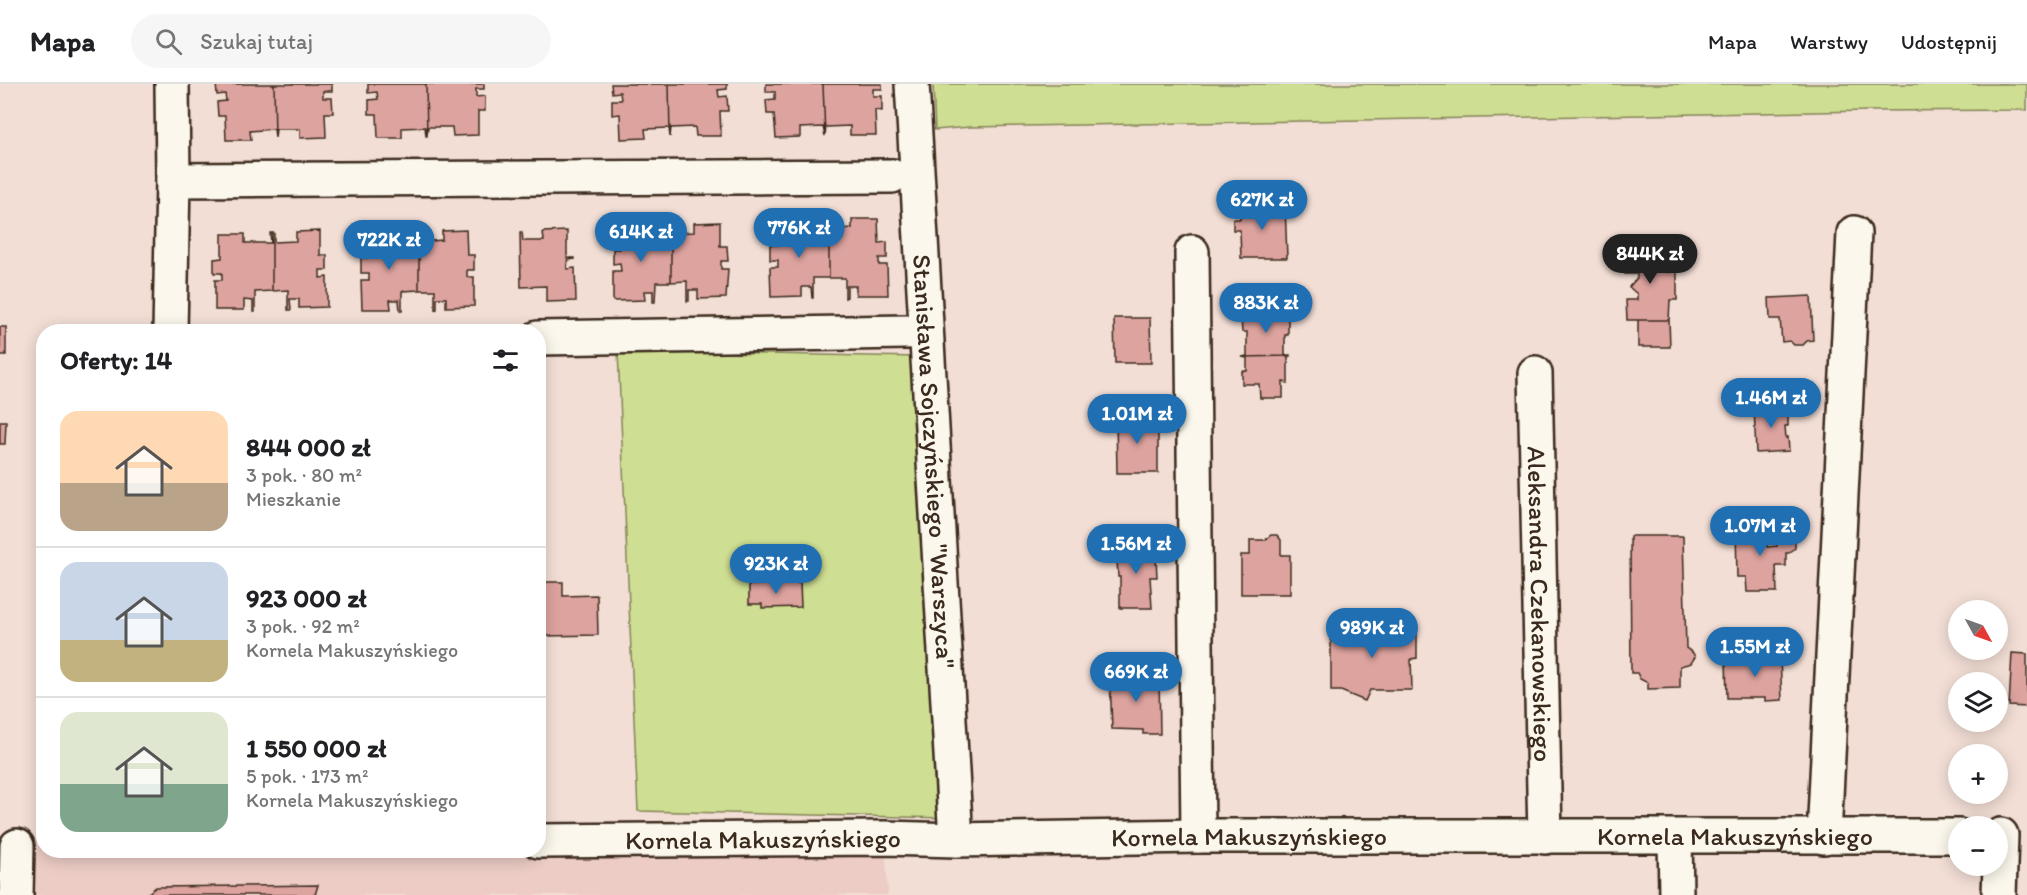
<!DOCTYPE html>
<html lang="pl">
<head>
<meta charset="utf-8">
<style>
  :root { --surface:#fff; --page:#f6f6f6; --text:#202124; --muted:#757577; --line:#e0e0e0; --accent:#1f6fb2 }
  body { margin:0; font-family:Itim,sans-serif; background:var(--page); color:var(--text); height:100vh; display:flex; flex-direction:column; font-size:22px; white-space:nowrap }
  * { box-sizing:border-box; margin:0 }
  p { font-size:20px; color:var(--muted) }
  .icon { flex:none; width:33px; height:33px; fill:none; stroke:currentColor; stroke-width:2; stroke-linecap:round; stroke-linejoin:round }
  .map { position:relative; flex:1; overflow:hidden }
  .side { position:absolute; left:36px; top:240px; width:510px; height:534px; display:flex; flex-direction:column; background:var(--surface); border-radius:24px; box-shadow:0 3px 15px #0003 }
  .side>* { flex:none }
  .needle { width:39px; rotate:130deg }
  .fabs { position:absolute; left:1948px; top:516px; display:grid; gap:12px }
  .fabs a { display:grid; place-items:center; width:60px; height:60px; border-radius:50%; background:var(--surface); box-shadow:0 3px 15px #0003; font-size:30px }
  .price { position:absolute; translate:-50% -51px; padding:0 14px; border-radius:21px; background:var(--accent); color:#fff; font-size:20px; line-height:39px; filter:drop-shadow(0 2px 3px #0008) }
  .price::after { content:''; position:absolute; left:50%; top:36px; width:18px; height:14px; margin-left:-9px; background:inherit; clip-path:polygon(0 0,100% 0,50% 100%) }
  .price.on { background:#222; color:#fff }
  ul { padding:0; list-style:none }
  li { display:flex; align-items:center; gap:18px; height:150px; padding:0 24px }
  li+li { border-top:2px solid var(--line) }
  li span { display:grid; place-items:center; flex:none; width:168px; height:120px; border-radius:18px; color:#555 }
  li>.icon { margin-inline-start:auto }
  span .icon { width:72px; height:72px; fill:#fffc; stroke-width:1 }
  li b { font-size:26px }
  h2 { display:flex; justify-content:space-between; align-items:center; height:72px; padding:0 24px; font-size:26px }
  header { display:flex; align-items:center; gap:36px; box-sizing:border-box; height:84px; padding:0 30px; background:var(--surface); border-bottom:2px solid var(--line) }
  header strong { font-size:28px }
  nav { display:flex; gap:33px; margin-inline-start:auto; font-size:21px }
  .search { width:420px; height:54px; background:var(--page); display:flex; align-items:center; gap:15px; box-sizing:border-box; padding:0 21px; border-radius:33px; color:var(--muted); font-size:22px }
  .map>svg:first-child { display:block }
  .built { fill:#ecccc5 }
  .green { fill:#cede92; stroke:#848458; stroke-width:1.5 }
  .building { fill:#dda39f; stroke:#3b2a1e; stroke-width:1.5 }
  .lines { fill:none; stroke-linecap:round; stroke-linejoin:round }
  .minor-casing { stroke:#3b2a1e; stroke-width:38 }
  .minor { stroke:#fbf7ec; stroke-width:33 }
  .labels { text-anchor:middle; dominant-baseline:central; stroke-width:4.5; stroke-linejoin:round; paint-order:stroke }
  .street-label { font-size:26px; fill:#3b2a1e; stroke:#fbf7ec }
</style>
</head>
<body>
<header>
<strong>Mapa</strong>
<div class="search"><svg class="icon" aria-label="search" viewBox="0 0 24 24"><circle cx="10" cy="10" r="6"/><path d="M15 15l6 6"/></svg>Szukaj tutaj</div>
<nav><a>Mapa</a><a>Warstwy</a><a>Udostępnij</a></nav>
</header>
<div class="map">
<svg width="2027" height="811" viewBox="0 0 2027 811">
  <rect width="100%" height="100%" fill="#f2ded5"/>
  <filter id="ink" filterUnits="userSpaceOnUse"><feTurbulence type="fractalNoise" baseFrequency=".0167" numOctaves="2"/><feDisplacementMap in="SourceGraphic" scale="12" xChannelSelector="R" yChannelSelector="G"/><feConvolveMatrix kernelMatrix="1 2 1 2 8 2 1 2 1" color-interpolation-filters="sRGB"/></filter>
  <g filter="url(#ink)">
    <path class="built" d="M885,754l3,57h-888v-49h43l1,4h494z"/>
    <path class="green" d="M933,0h1094v26l-158,1 -899,16 -35,3z
      M618,267l300,6 30,461 -310,-7z"/>
    <path class="building" d="M216,0h58l1,54 -1,-9 -24,2 1,9h-25l-1,-24h-7l-1,-14 9,-1 -1,-7 -8,1z
      M274,0h58v7h-9v7h9l1,15h-8l1,24 -26,1v-9h-24l-1,9z
      M368,0h58l1,52h-1l-1,-9 -23,1v10h-24l-1,-24h-8v-14l9,-1 -1,-7 -9,1z
      M426,0h58v5h-8v8l9,-1v15h-7v24l-25,1 -1,-9h-24l-1,9z
      M611,0h58l1,53 -1,-9 -24,1 1,9 -25,1 -1,-25 -8,1v-15h9l-1,-8 -8,1z
      M669,0h58v5l-9,1 1,7 8,-1 1,15h-8l1,25h-25l-1,-9 -24,1 -1,9z
      M766,0h57l2,52 -2,-9 -23,1v9l-24,1 -2,-24h-7l-1,-14 9,-1v-7h-9z
      M823,0h59v5h-9v7h9v15l-7,-1 1,25h-26v-9l-24,1 -1,9z
      M1285,120l2,54h-46l-1,-28h-7v-11h7v-14z
      M852,135h26l1,24 8,-1v16h-8v7h8l1,30h-32v-9h-9v11l-2,1v-20h-16v-58h2v10l21,-2z
      M827,136h2v58h-16v20h-1l-1,-11h-9v9l-31,1 -1,-30h8v-7h-8v-15h8v-24h26l-1,9 24,-1z
      M720,138v24h7l1,15h-7v8h7l-2,29 -28,1v-9h-9v11h-2v-20l-16,1v-58l1,9 22,-1v-9z
      M646,140v9h24l1,-9v58h-15l-1,20h-2v-11h-9l1,9 -32,1v-30h8l-1,-8 -7,1v-15h7v-24z
      M466,146l1,25h7v15h-7v7h7v29l-28,1v-9h-9v11l-2,1v-20h-16v-58l2,10 21,-2v-9z
      M320,147v24h7v15h-7v8l7,-1v30l-28,1v-9h-9l1,11h-3v-20l-16,1v-58h2v9l22,-1v-9z
      M567,147v27h8v1l-7,1 -1,9 8,-1 1,33 -30,1v-16l-25,1 -1,-55h2l1,9h21l-1,-9z
      M417,148h2v58l-17,1v20h-2l-1,-11h-9l1,9h-29l-1,-29h8v-7h-8v-15h8l-1,-25h24v10l25,-1z
      M270,149h2v58l-17,1v20h-2v-11l-9,-1v10h-29v-30h7v-7h-8v-14l8,-1v-24h23v9h26z
      M1653,162v10h7l7,6v10l10,-1v29h-7l-1,20h-42l-1,-20h11v-6l-8,-7 8,-9v-4h-12v-27z
      M1811,212l2,44 -6,1 -4,4h-9l-4,-4 -8,1 -2,-23h-10l-1,-21z
      M1288,227v24h-3v20h5v1l-48,1 5,-1v-24h-5l-1,-15h15l-1,-5z
      M1114,234h36l1,45h-36z
      M1638,236h31l1,27h-32z
      M0,243h6v28h-6z
      M1242,273l48,-1 -2,1v26l-5,-1v16h-23l-1,-14h-17v-13h5v-13z
      M1788,322v20h-3l1,12 2,-1 1,14 -33,2 -2,-46z
      M1116,334h42v55h-41z
      M0,337h6l-1,23h-5z
      M1756,438l2,3h8l1,22 10,-1v-5l5,-5h7l6,4v8l-6,5h-3v13h-10l1,26h-30l-1,-15h-9l-1,-51z
      M1271,451h6l4,5v15h9v39h-49v-39h9v-15h15z
      M1630,452h53l3,112 7,5 2,4 -4,6 -11,3v22l-32,1v-6l-8,-4 -3,-6h-6z
      M1151,459v16h5l1,18h-7l2,31h-32v-31h-2l-1,-18h3v-15z
      M538,498h25v14l34,-1 1,40 -54,1 -6,-5z
      M800,499l1,24 -39,1v-4h-13v-19z
      M1417,543v31l-6,1 1,31h-42l-5,11 -24,-10h-10v-63z
      M2012,569l15,1v53l-18,-1z
      M1761,570h14l5,4 2,42 -17,1v-3h-38l-1,-39 30,-1z
      M1142,591l17,1 1,58h-17v-4l-31,-1 -2,-52z
      M318,801l-3,10h-169l10,-8z"/>
    <g class="lines">
      <g class="minor-casing">
        <g id="minor">
          <path id="s1" d="M912,0l44,756"/>
          <path d="M173,96l719,-4"/>
          <path d="M1192,168l6,584"/>
          <path d="M170,248l3,-152 -1,-96"/>
          <path d="M538,254l369,-6"/>
          <path id="s2" d="M1535,289l10,464"/>
          <path d="M1675,753l1,58"/>
          <path d="M1824,753l30,-604"/>
          <path id="s3" d="M538,757l347,-3 71,2 242,-4h761"/>
          <path d="M16,811l1,-49"/>
          <path d="M1999,811l2,-60"/>
        </g>
      </g>
      <use href="#minor" class="minor"/>
    </g>
  </g>
  <g class="labels">
    <g class="street-label">
      <text stroke="none"><textPath href="#s1" startOffset="378">Stanisława Sojczyńskiego "Warszyca"</textPath></text>
      <text stroke="none"><textPath href="#s2" startOffset="231">Aleksandra Czekanowskiego</textPath></text>
      <text stroke="none"><textPath href="#s3" startOffset="1197">Kornela Makuszyńskiego</textPath></text>
      <text stroke="none"><textPath href="#s3" startOffset="711">Kornela Makuszyńskiego</textPath></text>
      <text stroke="none"><textPath href="#s3" startOffset="225">Kornela Makuszyńskiego</textPath></text>
    </g>
  </g>
</svg>
<div class="fabs">
<a><svg class="needle" viewBox="-14 -14 28 28"><path d="M0-13l5 13h-10z" fill="#e53935"/><path d="M0 13l5-13h-10z" fill="#757577"/></svg></a>
<a><svg class="icon" aria-label="layers" viewBox="0 0 24 24"><path d="M12 4l9 5-9 5-9-5zM3 14l9 5 9-5"/></svg></a>
<a>+</a>
<a>−</a>
</div>
<b class="price" style="left:1262px;top:147px">627K zł</b>
<b class="price" style="left:799px;top:175px">776K zł</b>
<b class="price" style="left:641px;top:179px">614K zł</b>
<b class="price" style="left:389px;top:187px">722K zł</b>
<b class="price on" style="left:1650px;top:201px">844K zł</b>
<b class="price" style="left:1266px;top:250px">883K zł</b>
<b class="price" style="left:1771px;top:345px">1.46M zł</b>
<b class="price" style="left:1137px;top:361px">1.01M zł</b>
<b class="price" style="left:1760px;top:473px">1.07M zł</b>
<b class="price" style="left:1136px;top:491px">1.56M zł</b>
<b class="price" style="left:776px;top:511px">923K zł</b>
<b class="price" style="left:1372px;top:575px">989K zł</b>
<b class="price" style="left:1755px;top:594px">1.55M zł</b>
<b class="price" style="left:1136px;top:619px">669K zł</b>
<section class="side">
<h2>Oferty: 14<svg class="icon" aria-label="filters" viewBox="0 0 24 24"><path d="M4 7h16M4 17h16"/><circle cx="9" cy="7" r="2"/><circle cx="15" cy="17" r="2"/></svg></h2>
<ul>
<li><span style="background:linear-gradient(#ffd9b3 60%,#b9a48a 0)"><svg class="icon" aria-label="home" viewBox="0 0 24 24"><path d="M3 11l9-7 9 7M6 9v11h12V9"/></svg></span><div><b>844 000 zł</b><p>3 pok. · 80 m²</p><p>Mieszkanie</p></div></li>
<li><span style="background:linear-gradient(#c9d6e8 65%,#c2b280 0)"><svg class="icon" aria-label="home" viewBox="0 0 24 24"><path d="M3 11l9-7 9 7M6 9v11h12V9"/></svg></span><div><b>923 000 zł</b><p>3 pok. · 92 m²</p><p>Kornela Makuszyńskiego</p></div></li>
<li><span style="background:linear-gradient(#dfe7d0 60%,#7fa58c 0)"><svg class="icon" aria-label="home" viewBox="0 0 24 24"><path d="M3 11l9-7 9 7M6 9v11h12V9"/></svg></span><div><b>1 550 000 zł</b><p>5 pok. · 173 m²</p><p>Kornela Makuszyńskiego</p></div></li>
</ul>
</section>
</div>
</body>
</html>
